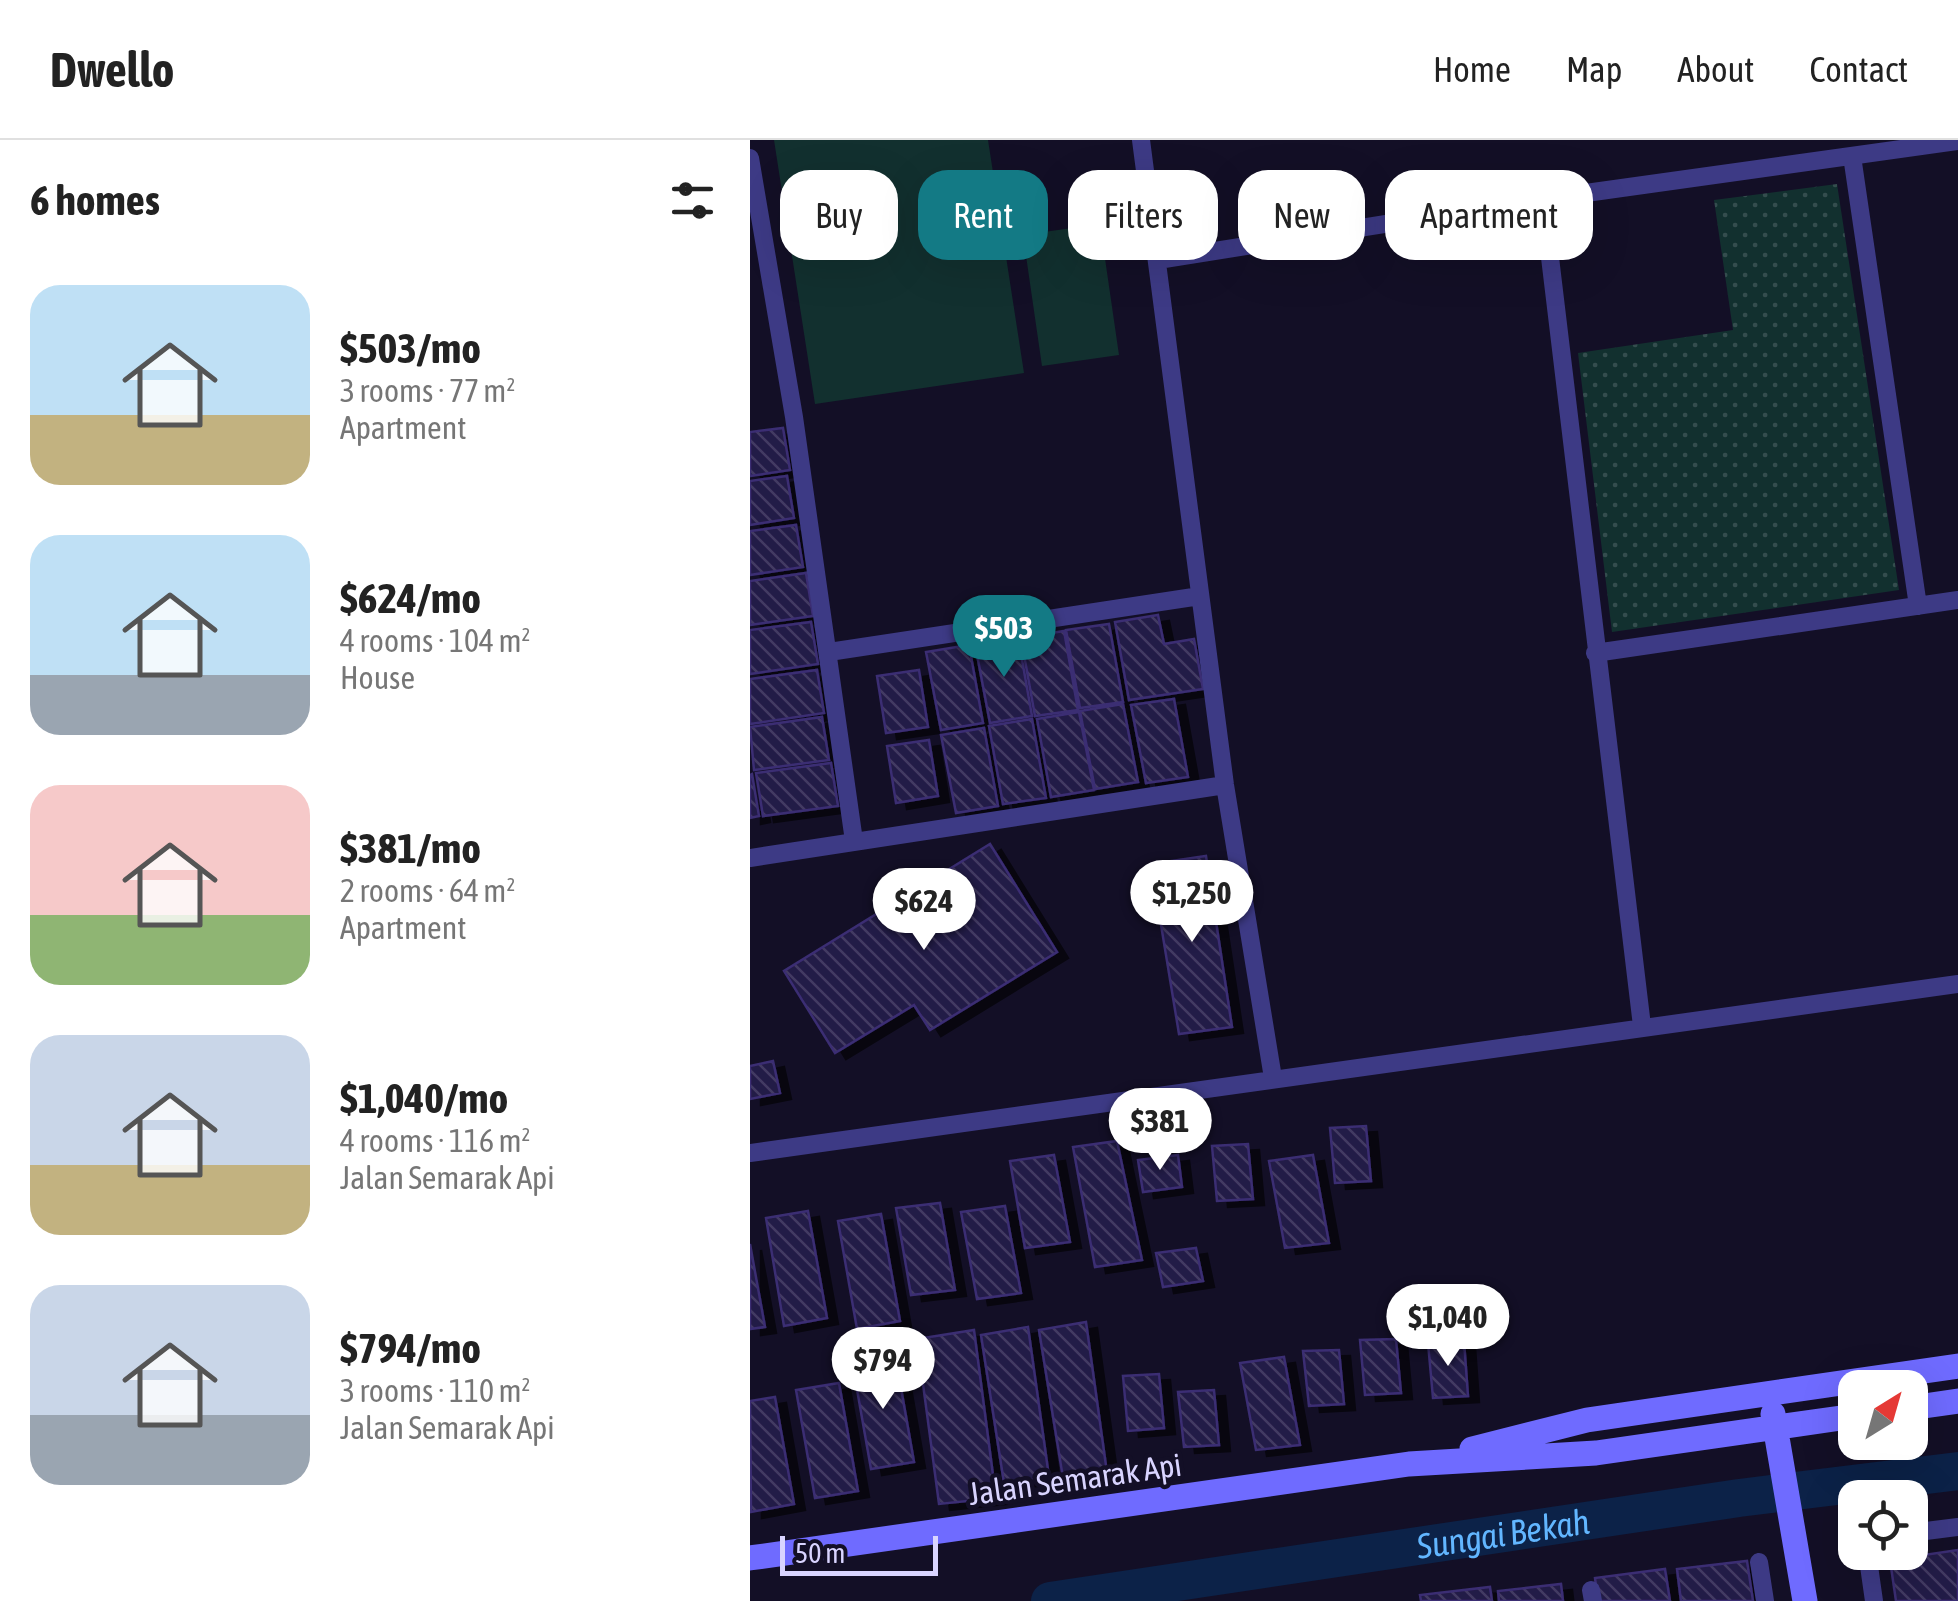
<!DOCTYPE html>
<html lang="en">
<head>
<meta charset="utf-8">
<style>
  :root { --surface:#fff; --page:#f6f6f6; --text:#222; --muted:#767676; --line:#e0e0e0; --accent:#137a85 }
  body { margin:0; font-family:"Asap Condensed",sans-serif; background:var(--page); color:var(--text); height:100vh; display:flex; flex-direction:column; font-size:38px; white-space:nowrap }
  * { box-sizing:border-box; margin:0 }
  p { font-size:32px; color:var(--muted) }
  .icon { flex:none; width:55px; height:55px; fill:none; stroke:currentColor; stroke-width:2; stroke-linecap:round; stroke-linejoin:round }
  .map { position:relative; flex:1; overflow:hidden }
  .panel { display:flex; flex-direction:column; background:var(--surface); width:750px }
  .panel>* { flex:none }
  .banner { position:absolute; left:30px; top:30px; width:950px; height:90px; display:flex; gap:20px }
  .needle { width:65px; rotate:37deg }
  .tools { position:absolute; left:1088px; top:1230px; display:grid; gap:20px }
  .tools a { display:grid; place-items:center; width:90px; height:90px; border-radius:20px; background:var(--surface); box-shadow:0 10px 40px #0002; font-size:50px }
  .scale { position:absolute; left:30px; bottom:25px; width:158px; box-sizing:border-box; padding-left:10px; border:5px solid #d9d4ff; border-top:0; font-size:28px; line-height:35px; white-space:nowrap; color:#d9d4ff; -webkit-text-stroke:8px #130f26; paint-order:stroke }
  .price { position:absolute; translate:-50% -85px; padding:0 22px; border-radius:35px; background:#fff; color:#222; font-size:32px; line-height:65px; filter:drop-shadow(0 2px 5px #0008) }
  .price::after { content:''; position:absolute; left:50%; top:60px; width:30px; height:22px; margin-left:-15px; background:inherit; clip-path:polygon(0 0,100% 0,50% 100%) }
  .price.selected { background:var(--accent); color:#fff }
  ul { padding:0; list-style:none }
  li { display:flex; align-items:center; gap:30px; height:250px; padding:0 30px }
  li span { display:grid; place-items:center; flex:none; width:280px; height:200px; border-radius:30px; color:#555 }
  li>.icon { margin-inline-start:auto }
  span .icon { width:120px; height:120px; fill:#fffc; stroke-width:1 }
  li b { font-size:42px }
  h2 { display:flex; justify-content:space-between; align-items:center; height:120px; padding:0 30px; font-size:42px }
  .chip { padding:0 35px; border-radius:30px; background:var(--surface); box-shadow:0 10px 40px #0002; font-size:35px; line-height:90px }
  .chip.selected { background:var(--accent); color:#fff }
  header { display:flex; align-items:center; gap:60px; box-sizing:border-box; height:140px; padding:0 50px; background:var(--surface); border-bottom:2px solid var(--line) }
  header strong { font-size:48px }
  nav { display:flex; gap:55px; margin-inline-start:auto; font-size:35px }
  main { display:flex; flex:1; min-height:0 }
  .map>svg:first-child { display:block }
  .park { fill:url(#park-dots) }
  .pitch { fill:#12302f }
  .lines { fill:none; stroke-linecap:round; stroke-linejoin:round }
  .river { stroke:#0c2248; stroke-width:38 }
  .building { fill:url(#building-back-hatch); stroke:#3b2d73; stroke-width:2.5; filter:url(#shadow) }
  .street { stroke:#3d3a85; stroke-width:18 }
  .secondary { stroke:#6f6bff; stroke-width:25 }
  .labels { text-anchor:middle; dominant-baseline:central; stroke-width:9; stroke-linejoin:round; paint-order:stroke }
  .street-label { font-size:32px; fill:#d9d4ff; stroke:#130f26 }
  .water-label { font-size:35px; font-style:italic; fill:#62b6ff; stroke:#130f26 }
</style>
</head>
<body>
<header>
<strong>Dwello</strong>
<nav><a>Home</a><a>Map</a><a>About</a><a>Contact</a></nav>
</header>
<main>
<section class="panel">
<h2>6 homes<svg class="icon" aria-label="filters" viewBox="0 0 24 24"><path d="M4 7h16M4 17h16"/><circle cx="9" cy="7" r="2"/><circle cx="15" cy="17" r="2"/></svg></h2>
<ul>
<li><span style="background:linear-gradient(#bfe0f5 65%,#c2b280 0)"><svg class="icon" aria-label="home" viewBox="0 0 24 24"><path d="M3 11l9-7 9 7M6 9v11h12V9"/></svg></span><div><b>$503/mo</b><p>3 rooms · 77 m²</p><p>Apartment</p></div></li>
<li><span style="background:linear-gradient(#bfe0f5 70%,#9aa5b1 0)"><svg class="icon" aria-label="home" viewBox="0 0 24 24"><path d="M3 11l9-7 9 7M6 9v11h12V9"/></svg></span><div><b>$624/mo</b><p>4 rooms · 104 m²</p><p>House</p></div></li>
<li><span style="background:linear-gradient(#f6c9c9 65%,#8fb573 0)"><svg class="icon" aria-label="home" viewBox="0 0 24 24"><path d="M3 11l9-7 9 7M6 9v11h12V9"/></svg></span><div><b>$381/mo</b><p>2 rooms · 64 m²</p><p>Apartment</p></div></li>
<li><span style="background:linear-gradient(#c9d6e8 65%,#c2b280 0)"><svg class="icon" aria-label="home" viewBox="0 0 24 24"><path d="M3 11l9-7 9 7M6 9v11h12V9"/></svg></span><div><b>$1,040/mo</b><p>4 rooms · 116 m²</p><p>Jalan Semarak Api</p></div></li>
<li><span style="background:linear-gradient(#c9d6e8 65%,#9aa5b1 0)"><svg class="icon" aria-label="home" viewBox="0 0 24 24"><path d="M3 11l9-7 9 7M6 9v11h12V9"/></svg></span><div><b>$794/mo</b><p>3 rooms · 110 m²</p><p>Jalan Semarak Api</p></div></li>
</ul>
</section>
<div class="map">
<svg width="1208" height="1461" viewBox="0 0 1208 1461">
  <defs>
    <pattern id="park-dots" width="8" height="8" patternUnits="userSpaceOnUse" patternTransform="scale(2.5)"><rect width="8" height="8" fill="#12302f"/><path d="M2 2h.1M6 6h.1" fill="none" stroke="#344d4e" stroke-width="1.8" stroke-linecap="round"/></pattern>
    <pattern id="building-back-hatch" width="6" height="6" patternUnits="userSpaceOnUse" patternTransform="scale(2.5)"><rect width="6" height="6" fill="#241b47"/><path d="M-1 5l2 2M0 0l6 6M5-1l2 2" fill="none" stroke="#433b63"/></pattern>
    <filter id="shadow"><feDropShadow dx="11" dy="6" stdDeviation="0" flood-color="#0009"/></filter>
  </defs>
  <rect width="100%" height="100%" fill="#130f26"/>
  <path class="park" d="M1087,44l62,406 -287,42 -34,-279 155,-23 -19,-130z"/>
  <path class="pitch" d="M24,0h214l36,233 -209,31z
    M350,84l19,131 -77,11 -19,-131z"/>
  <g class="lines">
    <path class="river" id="s1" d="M300,1461l689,-103 219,-27"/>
  </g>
  <path class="building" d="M33,288l7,42 -40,6v-44z
    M37,336l7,42 -44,7v-44z
    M46,385l7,42 -53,8v-44z
    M56,433l7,43 -63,9v-44z
    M408,475l6,29 30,-5 9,50 -74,11 -14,-78z
    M61,482l7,42 -68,10v-44z
    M359,484l14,78 -43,6 -14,-78z
    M314,491l14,79 -43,6 -14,-78z
    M268,497l14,79 -42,7 -15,-79z
    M219,505l14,78 -42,7 -15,-78z
    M67,530l7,43 -74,11v-45z
    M169,530l9,57 -42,6 -9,-57z
    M424,559l14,78 -42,6 -15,-78z
    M373,564l15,78 -43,7 -15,-78z
    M329,572l15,78 -43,7 -14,-78z
    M72,577l7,43 -75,10 -4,-43z
    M282,579l14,79 -43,6 -14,-78z
    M234,588l14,78 -42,7 -15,-78z
    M179,600l9,56 -42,7 -9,-57z
    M81,623l7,43 -75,10 -7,-43z
    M2,634l7,42 -9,2v-43z
    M240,704l67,108 -127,78 -16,-25 -79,48 -51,-82z
    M456,716l26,171 -53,7 -28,-170z
    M23,921l7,32 -30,6v-33z
    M616,986l5,55 -36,2 -5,-55z
    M367,1001l25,119 -47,7 -22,-120z
    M498,1004l5,55 -36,2 -5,-55z
    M304,1015l16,87 -45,6 -15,-87z
    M428,1015l4,32 -39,5 -5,-32z
    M563,1015l16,88 -44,5 -16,-87z
    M190,1063l15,87 -44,5 -15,-87z
    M255,1066l16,87 -44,6 -16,-87z
    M58,1071l19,107 -43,8 -18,-108z
    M131,1074l19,107 -43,8 -19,-108z
    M0,1104l15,83 -15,2z
    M446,1108l7,33 -40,6 -7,-34z
    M336,1182l21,151 -44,5 -24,-148z
    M278,1187l21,150 -45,6 -23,-148z
    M224,1190l22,168 -57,6 -22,-165z
    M646,1199l5,54 -36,2 -5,-55z
    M714,1201l4,55 -35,2 -5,-55z
    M589,1210l5,54 -35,2 -6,-55z
    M145,1214l19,108 -43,7 -19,-108z
    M534,1217l16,88 -44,5 -16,-87z
    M409,1234l5,54 -36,3 -5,-55z
    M89,1243l19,108 -43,7 -19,-108z
    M464,1250l5,55 -35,2 -6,-55z
    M25,1257l19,107 -43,8 -1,-111z
    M1208,1410v51h-62l-6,-41z
    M997,1421l6,40h-72l-4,-32z
    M915,1429l5,32h-72l-3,-23z
    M811,1444l2,17h-64l-1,-10z
    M740,1447l2,14h-71l-1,-6z"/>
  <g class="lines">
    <path class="street" d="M391,0l84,645 48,293
      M1102,16l66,450
      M0,18l44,259 60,424
      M793,59l99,827
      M408,120l385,-61 415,-58
      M79,512l371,-56
      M845,513l363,-53
      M0,718l475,-73
      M0,1013l1208,-169
      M1160,1393l48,-6
      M1122,1412l-3,14 5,35
      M1009,1422l6,39
      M841,1450l2,11"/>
    <path class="secondary" d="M1160,1268l48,-7
      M1023,1274l32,187
      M722,1309l115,-29 371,-54
      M0,1418l659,-94 187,-11 259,-37"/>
  </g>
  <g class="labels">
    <g class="street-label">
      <text transform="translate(325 1339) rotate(-8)">Jalan Semarak Api</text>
    </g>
    <g class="water-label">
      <text stroke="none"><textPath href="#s1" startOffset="458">Sungai Bekah</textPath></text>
    </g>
  </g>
</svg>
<div class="tools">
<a><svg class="needle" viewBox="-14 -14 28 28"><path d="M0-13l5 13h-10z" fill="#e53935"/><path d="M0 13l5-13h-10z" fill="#767676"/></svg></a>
<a><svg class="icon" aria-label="locate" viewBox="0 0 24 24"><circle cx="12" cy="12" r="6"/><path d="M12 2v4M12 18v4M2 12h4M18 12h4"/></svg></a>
</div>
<div class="scale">50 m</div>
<b class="price selected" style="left:254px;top:540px">$503</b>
<b class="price" style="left:442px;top:805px">$1,250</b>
<b class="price" style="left:174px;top:813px">$624</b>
<b class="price" style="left:410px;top:1033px">$381</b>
<b class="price" style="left:698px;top:1229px">$1,040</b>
<b class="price" style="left:133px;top:1272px">$794</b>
<div class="banner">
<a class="chip">Buy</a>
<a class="chip selected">Rent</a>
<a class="chip">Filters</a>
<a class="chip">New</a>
<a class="chip">Apartment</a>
</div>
</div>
</main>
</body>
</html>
